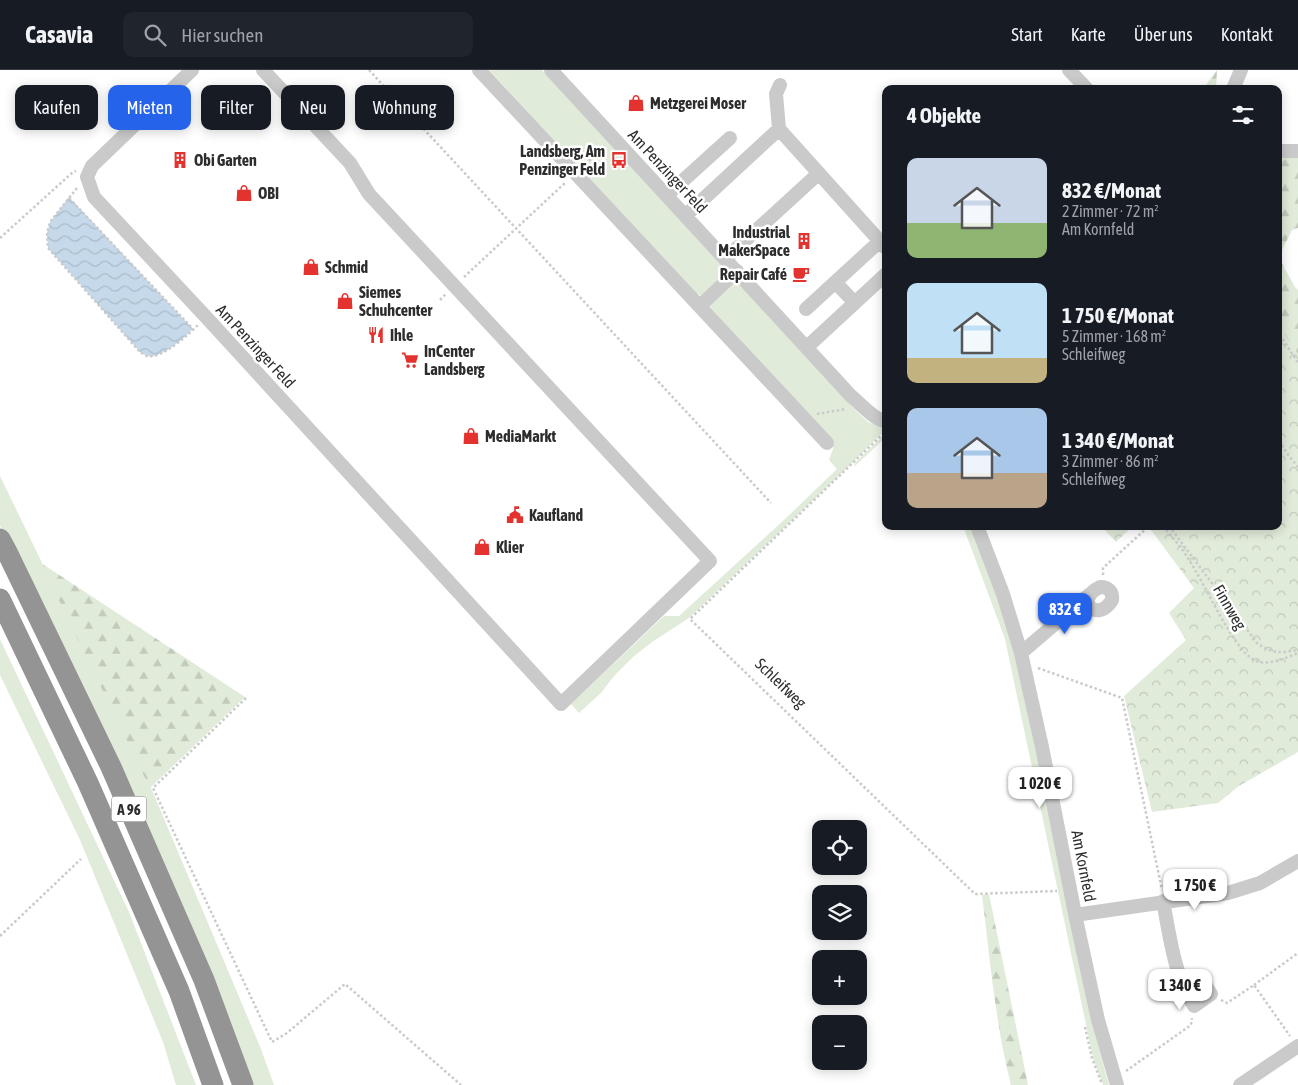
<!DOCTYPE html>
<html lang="de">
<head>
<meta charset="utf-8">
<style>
  :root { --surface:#171b24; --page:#20242c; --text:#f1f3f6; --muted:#9ea1a6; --line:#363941; --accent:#2563eb }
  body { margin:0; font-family:"Asap Condensed",sans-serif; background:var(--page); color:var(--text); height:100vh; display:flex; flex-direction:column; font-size:19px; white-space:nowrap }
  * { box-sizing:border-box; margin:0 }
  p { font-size:16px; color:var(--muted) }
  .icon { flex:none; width:28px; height:28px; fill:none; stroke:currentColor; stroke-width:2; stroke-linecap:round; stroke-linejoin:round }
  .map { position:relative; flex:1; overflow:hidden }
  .side { position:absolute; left:882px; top:15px; width:400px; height:445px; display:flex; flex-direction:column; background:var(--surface); border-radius:10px; box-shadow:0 2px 12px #0003 }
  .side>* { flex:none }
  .top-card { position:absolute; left:15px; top:15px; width:475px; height:45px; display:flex; gap:10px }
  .controls { position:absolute; left:812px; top:750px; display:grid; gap:10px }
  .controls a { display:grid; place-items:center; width:55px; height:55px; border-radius:10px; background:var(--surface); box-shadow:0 2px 12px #0003; font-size:25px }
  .price { position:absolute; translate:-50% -42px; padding:0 11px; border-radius:10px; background:#fff; color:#222; font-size:16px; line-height:32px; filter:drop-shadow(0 1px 2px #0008) }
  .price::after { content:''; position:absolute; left:50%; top:30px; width:15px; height:11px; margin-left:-8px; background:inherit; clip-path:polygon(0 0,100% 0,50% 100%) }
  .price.active { background:var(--accent); color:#fff }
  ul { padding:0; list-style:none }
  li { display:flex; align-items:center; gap:15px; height:125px; padding:0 25px }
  li span { display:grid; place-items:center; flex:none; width:140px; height:100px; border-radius:10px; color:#555 }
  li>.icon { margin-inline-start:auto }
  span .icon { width:60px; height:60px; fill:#fffc; stroke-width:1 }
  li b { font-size:21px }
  h2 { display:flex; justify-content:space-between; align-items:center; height:60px; padding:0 25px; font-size:21px }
  .chip { padding:0 18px; border-radius:10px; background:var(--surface); box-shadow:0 2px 12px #0003; font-size:18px; line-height:45px }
  .chip.active { background:var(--accent); color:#fff }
  header { display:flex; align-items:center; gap:30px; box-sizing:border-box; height:70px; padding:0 25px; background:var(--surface); border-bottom:1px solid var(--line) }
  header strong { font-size:24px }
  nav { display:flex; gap:28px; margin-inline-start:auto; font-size:18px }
  .search { width:350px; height:45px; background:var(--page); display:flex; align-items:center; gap:12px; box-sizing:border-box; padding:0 18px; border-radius:10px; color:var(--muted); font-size:19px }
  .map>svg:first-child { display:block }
  .grass { fill:#e1ebda }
  .forest { fill:url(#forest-firs) }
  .park { fill:url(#park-crowns) }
  .water { fill:url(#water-waves) }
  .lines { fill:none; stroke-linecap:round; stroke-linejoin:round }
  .path { stroke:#cacaca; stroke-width:2.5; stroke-dasharray:2.5 2.5; stroke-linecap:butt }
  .minor { stroke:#cacaca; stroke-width:14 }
  .highway { stroke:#949494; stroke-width:21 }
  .labels { text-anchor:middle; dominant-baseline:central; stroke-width:5; stroke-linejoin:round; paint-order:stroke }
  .shield { fill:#fff; stroke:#6c6c6c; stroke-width:1 }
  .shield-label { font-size:15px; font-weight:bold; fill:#2d2d2d }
  .poi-label { font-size:16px; font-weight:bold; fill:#2d2d2d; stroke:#fff; text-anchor:start }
  .street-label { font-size:16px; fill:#2d2d2d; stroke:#fff }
</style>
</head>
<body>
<header>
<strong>Casavia</strong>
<div class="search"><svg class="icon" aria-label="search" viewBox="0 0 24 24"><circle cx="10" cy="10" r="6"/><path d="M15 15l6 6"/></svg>Hier suchen</div>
<nav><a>Start</a><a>Karte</a><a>Über uns</a><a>Kontakt</a></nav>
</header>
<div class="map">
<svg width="1298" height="1015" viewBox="0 0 1298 1015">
  <defs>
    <pattern id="forest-firs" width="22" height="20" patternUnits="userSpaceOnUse" patternTransform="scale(1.25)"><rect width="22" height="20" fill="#e1ebda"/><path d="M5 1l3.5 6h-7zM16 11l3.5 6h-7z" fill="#c1cabb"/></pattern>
    <pattern id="park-crowns" width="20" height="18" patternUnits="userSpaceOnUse" patternTransform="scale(1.25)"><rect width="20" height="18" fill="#e1ebda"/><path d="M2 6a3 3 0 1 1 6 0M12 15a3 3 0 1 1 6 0" fill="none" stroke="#c1cabb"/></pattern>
    <pattern id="water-waves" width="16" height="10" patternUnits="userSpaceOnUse" patternTransform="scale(1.25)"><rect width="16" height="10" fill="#c6d9eb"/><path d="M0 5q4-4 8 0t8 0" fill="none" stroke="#aabbca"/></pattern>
  </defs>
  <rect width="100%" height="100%" fill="#fff"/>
  <path class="grass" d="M489,0h53l187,202 -28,24 -5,-3z
    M737,211l121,132 10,9 18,7 -39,39 -158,150 -37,24 -19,15 -19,19 -13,17 -22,20 -8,-9 93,-88h15l105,-96 53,-51 -8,-9 4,-11 -1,-6 -122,-136 2,-3z
    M886,363v4l-31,29 -1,-2z
    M0,406l152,314 109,259 13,36h-23l-236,-533 -15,-26z
    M963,456h8l17,39 30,99 73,356 18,65h-6l-10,-27 -88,-419z
    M0,569l129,273 67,173h-20l-13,-43 -83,-202 -80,-165z"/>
  <path class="forest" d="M1217,0l-1,19h-13z
    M1279,87l19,1v70l-6,2 -13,26z
    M1279,188l16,29 3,3v88l-19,-30z
    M41,493l204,134 -95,91z
    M989,824l39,191h-17c-16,-62 -21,-127 -29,-190z"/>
  <path class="park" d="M1279,256l19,28v398l-59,34 -21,17 -66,9 -28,-116 62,-56 -17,-27 25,-25 -46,-62h131z
    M1101,456h32l-17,16z"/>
  <path class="water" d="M69,127l124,132c-9,9 -32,30 -46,27 -2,-1 -5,-3 -7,-4l-92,-104 -1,-15 3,-11z"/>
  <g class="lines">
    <path class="path" d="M369,0l402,433
      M585,94l20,-18
      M77,118l-27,34 -3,11 1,15 92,104c2,1 4,3 7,4 15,3 41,-21 51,-31
      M69,128l124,131
      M0,168l73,-66 3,-1
      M464,207l102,-95
      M440,230l6,-6
      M1279,266l3,2 16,25
      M817,344l29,-5
      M884,363l-194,186 285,275 82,-3
      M1279,371l10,15 9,11
      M1163,456c9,11 19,22 26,34 15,22 44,89 65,100 13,7 31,-2 44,-7
      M1169,456l88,117c16,11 22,10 41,7
      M1103,505v-7l46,-42
      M1038,598l84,30 40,192
      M246,628l-93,90 119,254 15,-9 58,-49 116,101
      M0,866l81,-77
      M1254,915l44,-32
      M1221,930l6,3 27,-18 36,51
      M1085,957l7,31 10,26
      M1126,1001l65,-46 1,-7"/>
    <path class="minor" d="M192,0l-100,96 -5,11 7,20 112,120 355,387 149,-143 -341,-367 -19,-31 -87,-93
      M479,0l348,373
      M551,0l300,326c9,7 24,25 35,25
      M1069,0l18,19
      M1233,19l8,-19
      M779,59l107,119
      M1279,81h19
      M667,125l63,-57
      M686,145l93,-86 -3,-35 4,-9
      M725,189l94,-86
      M835,212l20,21
      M700,236l37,-35
      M806,239l74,-68
      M807,277l79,-73
      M977,456l26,68 18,59 21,94 34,172 22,101 19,65
      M1100,517c8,0 13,4 12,13 -14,24 -39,0 -12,-13z
      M1021,583l69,-59
      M1163,831c7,36 11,74 31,105l17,-12 -9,-14 -21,2
      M1075,845l153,-22 32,-10 38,-22
      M1240,1015l58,-39"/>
    <path class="highway" d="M0,469l8,15 103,213 93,213 39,105
      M0,529l88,184 91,208 34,94"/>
  </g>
  <defs>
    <g id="shop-bare" transform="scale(1.35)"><path d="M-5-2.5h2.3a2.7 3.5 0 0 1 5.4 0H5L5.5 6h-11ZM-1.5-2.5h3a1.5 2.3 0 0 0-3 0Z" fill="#e4332f" stroke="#fff" stroke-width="2.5" paint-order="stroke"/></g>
    <g id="building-bare" transform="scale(1.35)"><path d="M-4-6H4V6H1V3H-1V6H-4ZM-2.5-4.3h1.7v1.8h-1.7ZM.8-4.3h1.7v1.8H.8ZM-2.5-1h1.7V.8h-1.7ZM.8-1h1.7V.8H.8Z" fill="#e4332f" stroke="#fff" stroke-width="2.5" paint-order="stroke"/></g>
    <g id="bus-bare" transform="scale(1.35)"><path d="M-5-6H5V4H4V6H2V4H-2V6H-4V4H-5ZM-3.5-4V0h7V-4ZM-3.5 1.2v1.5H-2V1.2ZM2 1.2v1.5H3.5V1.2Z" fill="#e4332f" stroke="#fff" stroke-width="2.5" paint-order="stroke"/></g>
    <g id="cafe-bare" transform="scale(1.35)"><path d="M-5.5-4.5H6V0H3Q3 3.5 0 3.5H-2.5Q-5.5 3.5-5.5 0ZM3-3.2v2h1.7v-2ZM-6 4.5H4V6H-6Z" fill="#e4332f" stroke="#fff" stroke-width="2.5" paint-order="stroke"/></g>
    <g id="restaurant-bare" transform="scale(1.35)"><path d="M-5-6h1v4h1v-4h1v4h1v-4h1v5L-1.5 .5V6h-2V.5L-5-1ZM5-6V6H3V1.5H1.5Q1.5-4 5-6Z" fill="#e4332f" stroke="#fff" stroke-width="2.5" paint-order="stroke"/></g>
    <g id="supermarket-bare" transform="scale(1.35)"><path d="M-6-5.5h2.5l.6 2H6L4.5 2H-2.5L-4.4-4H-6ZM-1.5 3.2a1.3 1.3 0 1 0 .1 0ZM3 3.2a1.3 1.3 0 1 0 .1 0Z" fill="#e4332f" stroke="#fff" stroke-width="2.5" paint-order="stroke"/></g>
    <g id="civic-bare" transform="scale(1.35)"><path d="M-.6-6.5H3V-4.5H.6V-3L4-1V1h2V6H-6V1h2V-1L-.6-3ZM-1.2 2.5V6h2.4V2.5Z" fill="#e4332f" stroke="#fff" stroke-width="2.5" paint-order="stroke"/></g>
  </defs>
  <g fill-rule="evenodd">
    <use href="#shop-bare" x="636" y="33"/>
    <use href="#building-bare" x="180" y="90"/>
    <use href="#bus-bare" x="619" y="90"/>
    <use href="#shop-bare" x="244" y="123"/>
    <use href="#building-bare" x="804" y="171"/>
    <use href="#shop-bare" x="311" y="197"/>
    <use href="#cafe-bare" x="801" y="204"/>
    <use href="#shop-bare" x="345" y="231"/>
    <use href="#restaurant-bare" x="376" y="265"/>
    <use href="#supermarket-bare" x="410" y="290"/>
    <use href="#shop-bare" x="471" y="366"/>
    <use href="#civic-bare" x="515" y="445"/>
    <use href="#shop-bare" x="482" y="477"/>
  </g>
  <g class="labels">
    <rect class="shield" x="111.5" y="726.5" width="35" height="25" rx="4"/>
    <g class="shield-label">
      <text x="129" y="739">A 96</text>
    </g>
    <g class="poi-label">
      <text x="650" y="33">Metzgerei Moser</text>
      <text x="605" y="81" text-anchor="end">Landsberg, Am<tspan x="605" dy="18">Penzinger Feld</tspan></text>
      <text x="194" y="90">Obi Garten</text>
      <text x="258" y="123">OBI</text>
      <text x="790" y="162" text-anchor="end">Industrial<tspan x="790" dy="18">MakerSpace</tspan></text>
      <text x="325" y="197">Schmid</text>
      <text x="787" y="204" text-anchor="end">Repair Café</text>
      <text x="359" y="222">Siemes<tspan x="359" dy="18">Schuhcenter</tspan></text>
      <text x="390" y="265">Ihle</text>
      <text x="424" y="281">InCenter<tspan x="424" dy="18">Landsberg</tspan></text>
      <text x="485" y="366">MediaMarkt</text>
      <text x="529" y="445">Kaufland</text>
      <text x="496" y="477">Klier</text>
    </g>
    <g class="street-label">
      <text transform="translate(668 101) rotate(47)">Am Penzinger Feld</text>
      <text transform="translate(256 276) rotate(47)">Am Penzinger Feld</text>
      <text transform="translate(1230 537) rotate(60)">Finnweg</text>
      <text transform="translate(781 613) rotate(44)">Schleifweg</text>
      <text transform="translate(1084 796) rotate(79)">Am Kornfeld</text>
    </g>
  </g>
</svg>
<div class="controls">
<a><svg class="icon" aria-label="locate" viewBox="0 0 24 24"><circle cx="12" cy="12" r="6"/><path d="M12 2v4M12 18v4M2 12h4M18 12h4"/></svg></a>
<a><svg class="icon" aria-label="layers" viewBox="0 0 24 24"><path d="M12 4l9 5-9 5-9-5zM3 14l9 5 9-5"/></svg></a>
<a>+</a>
<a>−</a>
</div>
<b class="price active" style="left:1065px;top:565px">832 €</b>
<b class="price" style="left:1040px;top:739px">1 020 €</b>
<b class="price" style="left:1195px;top:841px">1 750 €</b>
<b class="price" style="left:1180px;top:941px">1 340 €</b>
<div class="top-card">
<a class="chip">Kaufen</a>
<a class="chip active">Mieten</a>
<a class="chip">Filter</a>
<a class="chip">Neu</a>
<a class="chip">Wohnung</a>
</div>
<section class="side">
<h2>4 Objekte<svg class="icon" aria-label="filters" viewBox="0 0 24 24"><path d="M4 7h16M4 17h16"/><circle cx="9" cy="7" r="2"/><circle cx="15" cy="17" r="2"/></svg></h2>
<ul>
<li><span style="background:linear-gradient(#c9d6e8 65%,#8fb573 0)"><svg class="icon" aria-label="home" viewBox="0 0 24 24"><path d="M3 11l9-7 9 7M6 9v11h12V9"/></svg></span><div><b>832 €/Monat</b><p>2 Zimmer · 72 m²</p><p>Am Kornfeld</p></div></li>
<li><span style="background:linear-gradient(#bfe0f5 75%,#c2b280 0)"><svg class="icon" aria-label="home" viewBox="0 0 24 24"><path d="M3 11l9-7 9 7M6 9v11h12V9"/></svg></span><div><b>1 750 €/Monat</b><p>5 Zimmer · 168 m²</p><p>Schleifweg</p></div></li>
<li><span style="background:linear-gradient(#a9c7e8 65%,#b9a48a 0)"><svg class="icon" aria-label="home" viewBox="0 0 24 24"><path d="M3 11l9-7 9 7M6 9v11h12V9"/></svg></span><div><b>1 340 €/Monat</b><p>3 Zimmer · 86 m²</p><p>Schleifweg</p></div></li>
</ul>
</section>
</div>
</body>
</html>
